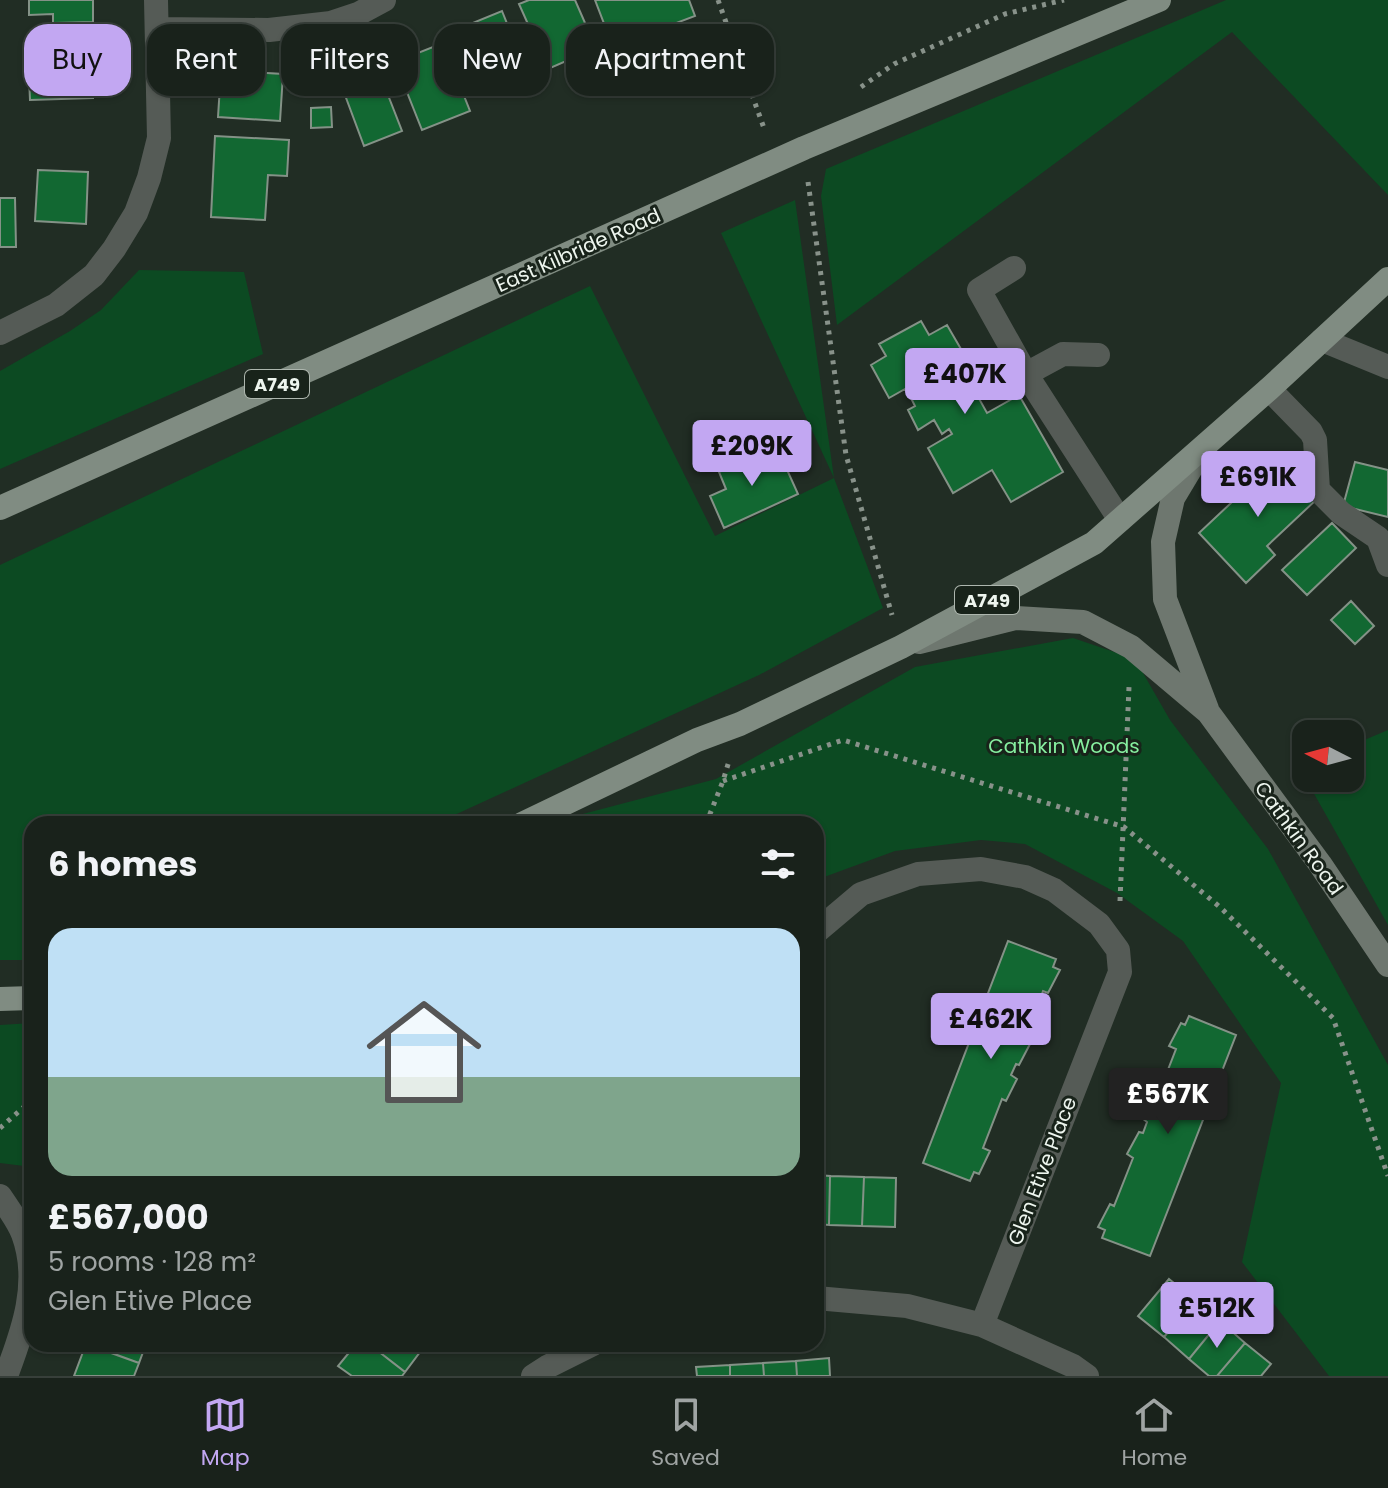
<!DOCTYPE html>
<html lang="en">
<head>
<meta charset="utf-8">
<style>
  :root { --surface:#19221b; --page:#222a24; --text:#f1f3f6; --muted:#9fa4a3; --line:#373f3a; --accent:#c2a7f2 }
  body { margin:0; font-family:Poppins,sans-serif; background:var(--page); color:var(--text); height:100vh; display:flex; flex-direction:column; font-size:30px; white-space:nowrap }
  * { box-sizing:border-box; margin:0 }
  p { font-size:26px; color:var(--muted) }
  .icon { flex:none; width:44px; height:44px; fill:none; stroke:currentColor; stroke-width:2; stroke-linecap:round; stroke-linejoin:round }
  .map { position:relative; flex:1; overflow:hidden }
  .sheet { position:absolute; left:24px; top:816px; width:800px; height:536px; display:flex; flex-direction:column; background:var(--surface); border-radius:24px; box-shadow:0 2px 6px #0004,0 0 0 2px var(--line) }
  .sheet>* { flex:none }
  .hud { position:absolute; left:24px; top:24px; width:800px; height:72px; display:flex; gap:16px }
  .needle { width:52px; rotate:276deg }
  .buttons { position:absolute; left:1292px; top:720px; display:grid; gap:16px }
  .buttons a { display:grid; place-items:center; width:72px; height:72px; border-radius:16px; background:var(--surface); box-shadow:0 2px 6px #0004,0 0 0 2px var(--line); font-size:40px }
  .price { position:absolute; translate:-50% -68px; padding:0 18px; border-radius:8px; background:var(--accent); color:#111; font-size:26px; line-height:52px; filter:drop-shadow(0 2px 4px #0008) }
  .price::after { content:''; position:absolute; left:50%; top:48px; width:24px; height:18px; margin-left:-12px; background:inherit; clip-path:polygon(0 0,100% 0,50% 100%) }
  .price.current { background:#222; color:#fff }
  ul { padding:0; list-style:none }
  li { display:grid; align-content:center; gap:16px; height:424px; padding:0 24px }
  li span { display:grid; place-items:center; height:248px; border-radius:24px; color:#555 }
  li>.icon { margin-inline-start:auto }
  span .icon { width:144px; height:144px; fill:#fffc; stroke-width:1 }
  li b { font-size:34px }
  h2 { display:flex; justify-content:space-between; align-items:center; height:96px; padding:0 24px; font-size:34px }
  .pill { padding:0 28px; border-radius:24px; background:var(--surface); box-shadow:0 2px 6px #0004,0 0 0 2px var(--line); font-size:28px; line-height:72px }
  .pill.current { background:var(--accent); color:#111 }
  .tabs { display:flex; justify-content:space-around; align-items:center; height:112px; border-top:2px solid var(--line); background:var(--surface); font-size:22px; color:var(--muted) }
  .tabs a { display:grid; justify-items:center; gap:4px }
  .tabs .current { color:var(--accent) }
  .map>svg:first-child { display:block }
  .green { fill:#0c4a22 }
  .building { fill:#126832; stroke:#849287; stroke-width:2 }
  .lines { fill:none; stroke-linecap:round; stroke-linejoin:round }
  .path { stroke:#88928a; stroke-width:5; stroke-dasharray:4 6; stroke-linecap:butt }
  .service { stroke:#555b56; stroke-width:24 }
  .minor { stroke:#555b56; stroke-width:24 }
  .secondary { stroke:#6e776f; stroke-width:24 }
  .primary { stroke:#808c82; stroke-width:24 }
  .labels { text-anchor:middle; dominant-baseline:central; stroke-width:6; stroke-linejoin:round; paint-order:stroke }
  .shield { fill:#18231a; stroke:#adb6ae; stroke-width:2 }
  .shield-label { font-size:18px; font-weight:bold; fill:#edf5ee }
  .street-label { font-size:20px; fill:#edf5ee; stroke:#18231a }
  .park-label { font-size:20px; fill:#86ee9f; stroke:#18231a }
</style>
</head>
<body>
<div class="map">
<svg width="1388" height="1376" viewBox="0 0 1388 1376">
  <rect width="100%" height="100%" fill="#212d24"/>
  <path class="green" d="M1226,0h162v195l-156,-163 -395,293 -16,-129 5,-27z
    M795,200l39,278 49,130 -124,67 -324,149h-403v136h-32v-395l590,-279 125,250 119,-58 -113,-245z
    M139,270l105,2 19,82 -263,115v-98l70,-40 31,-21z
    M1073,638l62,21 35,61 98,129 120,216v311h-59l-87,-114 39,-179 -98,-142 -66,-48 -92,-49 -44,-4 -86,11 -79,29v-56h-255l18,-9 137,-36 199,-112z
    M1388,730v195l-89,-158 7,-3v14h44v-32z
    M32,1023v144l-32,-4v-138z"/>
  <path class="building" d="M29,0h64v22l-40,1v-9l-24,1z
    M529,0h46l21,48 -48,21 -29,-65z
    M595,0h94l6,16 -82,31z
    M502,11l24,60 -43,18 -25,-60z
    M443,43l27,68 -48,19 -27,-68z
    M92,44l1,54 -63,2 -2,-46h25l-1,-9z
    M221,70l62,4 -3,47 -62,-4z
    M379,72l23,59 -38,15 -22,-59z
    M331,107l1,20 -21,1v-20z
    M215,136l74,4 -2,36 -19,-1 -3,45 -54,-3z
    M38,170l50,2 -2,52 -51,-3z
    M0,198h15l1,49h-16z
    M921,321l8,14 18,-10 18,31 -18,11 3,5 -12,7 6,11 23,-13 20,36 32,-18 44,77 -52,30 -19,-32 -39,23 -25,-45 24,-14 -3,-5 -7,5 -8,-14 -16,10 -10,-20 7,-4 -5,-10 -5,-7 -16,9 -18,-33 15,-9 -7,-12z
    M769,449l8,17 7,-3 14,31 -74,34 -14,-32 16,-7 -7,-17z
    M1280,457l38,41 -51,48 8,9 -29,28 -47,-50z
    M1355,462l33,8v47l-45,-11z
    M1332,523l24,25 -49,47 -25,-25z
    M1351,601l23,25 -19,18 -24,-24z
    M1008,941l48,18 -3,8 7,3 -12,23 -5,-2 -17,48 5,3 -12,23 -3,-1 -5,11 6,4 -11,22 -4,-2 -19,49 7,3 -11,23 -5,-2 -4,9 -47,-18z
    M1189,1016l47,19 -86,221 -48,-18 3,-8 -7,-3 12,-23 4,2 19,-48 -6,-4 12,-22 4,1 4,-11 -5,-4 11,-22 4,2 19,-49 -7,-3 12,-23 4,2z
    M816,1175l14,1 -1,49 -13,-1z
    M830,1176l34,1 -2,49 -33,-1z
    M864,1177l32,1 -1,49 -33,-1z
    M1169,1279l26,21 -31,37 -26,-21z
    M1195,1300l25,21 -31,38 -25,-22z
    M1220,1321l25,22 -28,33h-8l-20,-17z
    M1245,1343l26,21 -10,12h-44z
    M86,1344l53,19 -5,13h-60z
    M87,1344h59l-7,19z
    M356,1344h13l36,28 -3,4h-50l-14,-10z
    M369,1344h57l-21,28z
    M829,1358l1,18h-33l-1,-15z
    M796,1361l1,15h-33l-1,-13z
    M763,1363l1,13h-34v-11z
    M730,1365v11h-33l-1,-9z"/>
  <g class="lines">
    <path class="path" d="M718,0l47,131
      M861,87l33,-23 111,-50 59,-14
      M808,182l38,273 46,160
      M723,781l120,-41 281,87 97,81 112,110 55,158
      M706,824l17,-43 6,-20
      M1120,901l9,-214
      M0,1128l32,-28"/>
    <path class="service" d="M1014,268l-35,22 47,84 94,146
      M1322,340l66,27
      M1026,374l37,-20 35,1
      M1269,389l42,43 4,8 3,50 23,23 37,25 10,27"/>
    <path class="minor" d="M157,29l112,1 62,-7 27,-9 26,-14
      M0,333l56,-28 38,-30 20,-26 22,-36 13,-35 10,-40 -3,-138
      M816,932l45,-38 57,-20 63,-5 44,8 29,13 45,34 19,26 2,22 -138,353
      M0,1196c8,12 18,25 23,38 18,48 0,97 -17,142
      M816,1298l91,8 75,19 91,41 14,10
      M533,1376l14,-9 46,-23"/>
    <path class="secondary" d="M1205,453l-14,15 -18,30 -10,44 2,57 42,110
      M919,642l97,-24 67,4 48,25 77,65 112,152 68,101"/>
    <path class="primary" d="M0,508l804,-360 355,-148
      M522,824l175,-84 43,-16 161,-77 193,-104 175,-154 119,-110
      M0,999l32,-1"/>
  </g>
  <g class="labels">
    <g class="shield">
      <rect x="245" y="370" width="64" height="28" rx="6"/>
      <rect x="955" y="586" width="64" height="28" rx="6"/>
    </g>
    <g class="shield-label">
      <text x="277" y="384">A749</text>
      <text x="987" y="600">A749</text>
    </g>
    <g class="street-label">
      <text transform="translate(578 250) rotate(-24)">East Kilbride Road</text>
      <text transform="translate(1299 838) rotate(54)">Cathkin Road</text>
      <text transform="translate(1042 1171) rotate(-69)">Glen Etive Place</text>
    </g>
    <g class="park-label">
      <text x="1064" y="746">Cathkin Woods</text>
    </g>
  </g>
</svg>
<div class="buttons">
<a><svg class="needle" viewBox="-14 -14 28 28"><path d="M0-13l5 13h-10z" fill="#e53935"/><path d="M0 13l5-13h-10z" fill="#9fa4a3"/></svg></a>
</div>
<b class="price" style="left:965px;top:416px">£407K</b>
<b class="price" style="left:752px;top:488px">£209K</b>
<b class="price" style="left:1258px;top:519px">£691K</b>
<b class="price" style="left:991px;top:1061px">£462K</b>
<b class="price current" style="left:1168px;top:1136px">£567K</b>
<b class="price" style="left:1217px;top:1350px">£512K</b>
<div class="hud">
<a class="pill current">Buy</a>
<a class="pill">Rent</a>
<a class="pill">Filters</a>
<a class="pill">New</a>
<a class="pill">Apartment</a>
</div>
<section class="sheet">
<h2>6 homes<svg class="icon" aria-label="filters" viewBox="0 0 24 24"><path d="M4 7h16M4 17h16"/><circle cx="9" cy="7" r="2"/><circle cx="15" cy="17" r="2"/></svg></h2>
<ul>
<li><span style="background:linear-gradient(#bfe0f5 60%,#7fa58c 0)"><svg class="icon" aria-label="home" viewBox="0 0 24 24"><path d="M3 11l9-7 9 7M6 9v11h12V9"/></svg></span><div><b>£567,000</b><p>5 rooms · 128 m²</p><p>Glen Etive Place</p></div></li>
</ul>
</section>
</div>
<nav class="tabs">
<a class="current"><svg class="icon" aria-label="map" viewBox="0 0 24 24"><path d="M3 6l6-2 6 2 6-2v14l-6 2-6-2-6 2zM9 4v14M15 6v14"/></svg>Map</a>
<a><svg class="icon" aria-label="saved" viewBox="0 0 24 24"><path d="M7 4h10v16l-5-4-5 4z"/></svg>Saved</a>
<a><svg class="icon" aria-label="home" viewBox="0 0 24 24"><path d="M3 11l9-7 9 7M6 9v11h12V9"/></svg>Home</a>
</nav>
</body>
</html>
